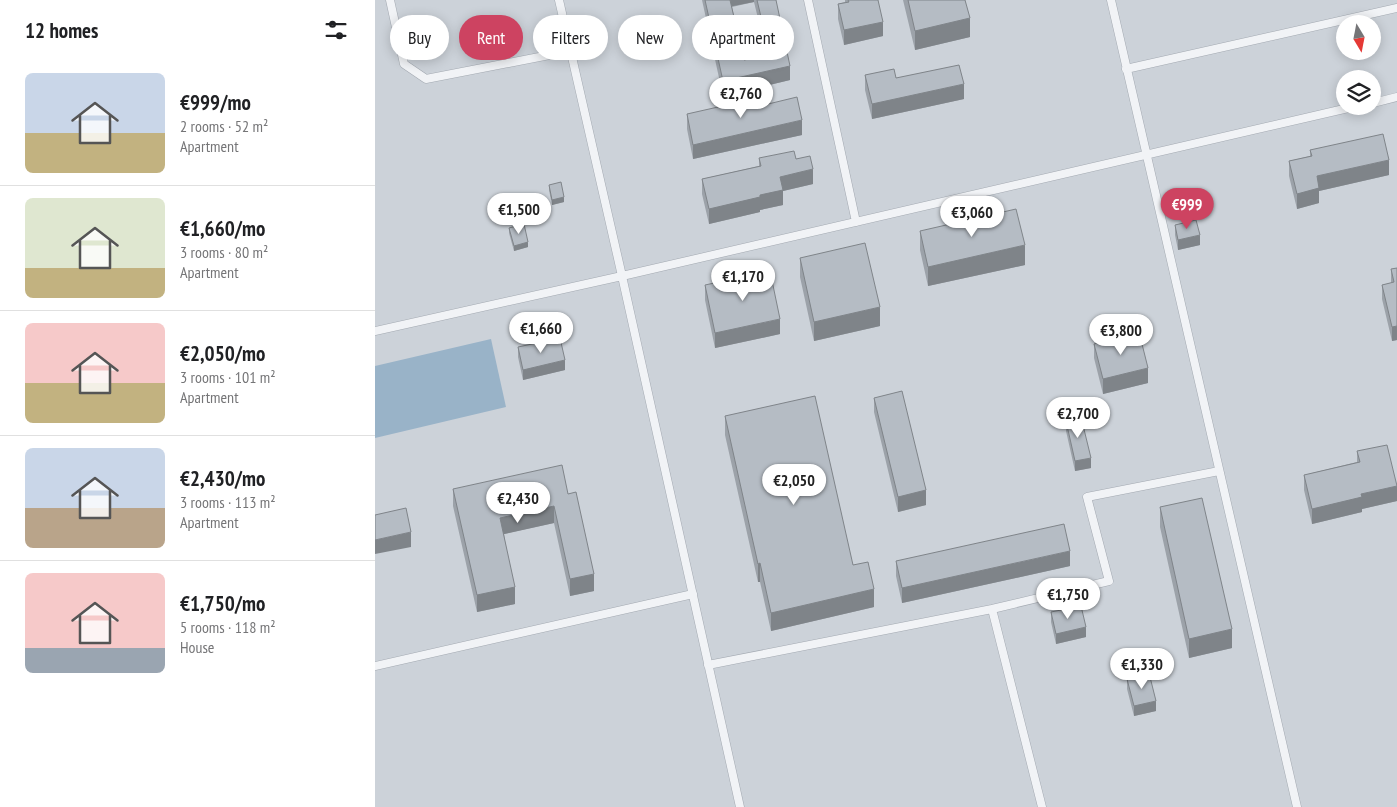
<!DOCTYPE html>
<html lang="en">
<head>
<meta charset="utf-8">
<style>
  :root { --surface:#fff; --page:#f2f2f2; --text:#202124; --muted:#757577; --line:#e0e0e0; --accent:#cd4361 }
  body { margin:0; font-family:"PT Sans Narrow",sans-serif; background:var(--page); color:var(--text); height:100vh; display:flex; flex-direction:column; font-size:19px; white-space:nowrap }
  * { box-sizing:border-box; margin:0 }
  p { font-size:16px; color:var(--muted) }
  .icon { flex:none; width:28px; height:28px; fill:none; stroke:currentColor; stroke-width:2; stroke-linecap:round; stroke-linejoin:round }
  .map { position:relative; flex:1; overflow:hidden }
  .side { display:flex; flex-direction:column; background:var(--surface); width:375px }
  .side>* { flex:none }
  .banner { position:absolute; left:15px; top:15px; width:475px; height:45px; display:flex; gap:10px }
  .needle { width:32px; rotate:170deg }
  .controls { position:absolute; left:961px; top:15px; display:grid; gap:10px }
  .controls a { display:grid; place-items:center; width:45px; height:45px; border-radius:50%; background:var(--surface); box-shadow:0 2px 12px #0003; font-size:25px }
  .price { position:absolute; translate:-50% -42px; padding:0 11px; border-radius:18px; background:#fff; color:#222; font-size:16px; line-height:32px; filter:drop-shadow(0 1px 2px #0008) }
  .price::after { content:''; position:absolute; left:50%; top:30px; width:15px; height:11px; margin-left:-8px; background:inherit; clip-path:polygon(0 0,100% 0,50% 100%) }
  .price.active { background:var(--accent); color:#fff }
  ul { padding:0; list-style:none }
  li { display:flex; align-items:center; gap:15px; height:125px; padding:0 25px }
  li+li { border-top:1px solid var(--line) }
  li span { display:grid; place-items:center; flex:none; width:140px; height:100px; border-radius:8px; color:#555 }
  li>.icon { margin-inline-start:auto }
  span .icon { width:60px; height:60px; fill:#fffc; stroke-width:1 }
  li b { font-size:21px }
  h2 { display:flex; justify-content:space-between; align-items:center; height:60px; padding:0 25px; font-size:21px }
  .chip { padding:0 18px; border-radius:22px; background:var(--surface); box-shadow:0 2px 12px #0003; font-size:18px; line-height:45px }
  .chip.active { background:var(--accent); color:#fff }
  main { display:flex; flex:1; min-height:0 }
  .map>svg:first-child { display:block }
  .built { fill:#ccd2d9; fill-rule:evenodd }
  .water { fill:#99b3c8 }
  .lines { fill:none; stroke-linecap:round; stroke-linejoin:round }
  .lane-casing { stroke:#a3a9b1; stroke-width:9 }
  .lane { stroke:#f1f3f6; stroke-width:8 }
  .wall { fill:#9ca2a9; fill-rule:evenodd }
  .shaded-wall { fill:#7f8489 }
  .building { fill:#b5bcc4; stroke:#7f8489 }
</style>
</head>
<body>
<main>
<section class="side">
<h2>12 homes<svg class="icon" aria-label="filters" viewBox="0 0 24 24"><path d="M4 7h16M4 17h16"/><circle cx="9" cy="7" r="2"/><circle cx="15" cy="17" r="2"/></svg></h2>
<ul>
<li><span style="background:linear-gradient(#c9d6e8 60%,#c2b280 0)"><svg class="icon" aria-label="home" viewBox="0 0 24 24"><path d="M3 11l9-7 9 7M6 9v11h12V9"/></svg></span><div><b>€999/mo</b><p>2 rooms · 52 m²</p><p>Apartment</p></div></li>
<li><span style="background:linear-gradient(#dfe7d0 70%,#c2b280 0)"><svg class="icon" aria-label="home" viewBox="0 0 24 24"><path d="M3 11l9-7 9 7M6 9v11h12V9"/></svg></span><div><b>€1,660/mo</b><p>3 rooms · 80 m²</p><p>Apartment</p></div></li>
<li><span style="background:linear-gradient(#f6c9c9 60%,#c2b280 0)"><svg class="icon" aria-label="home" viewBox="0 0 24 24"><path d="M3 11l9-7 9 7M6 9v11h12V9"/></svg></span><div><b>€2,050/mo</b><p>3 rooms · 101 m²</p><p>Apartment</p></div></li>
<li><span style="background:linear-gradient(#c9d6e8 60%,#b9a48a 0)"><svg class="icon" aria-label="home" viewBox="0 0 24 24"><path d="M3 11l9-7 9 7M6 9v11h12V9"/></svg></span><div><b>€2,430/mo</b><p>3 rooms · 113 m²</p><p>Apartment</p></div></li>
<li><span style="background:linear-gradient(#f6c9c9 75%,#9aa5b1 0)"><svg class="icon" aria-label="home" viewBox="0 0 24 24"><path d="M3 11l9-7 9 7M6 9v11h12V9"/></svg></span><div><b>€1,750/mo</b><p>5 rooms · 118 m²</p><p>House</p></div></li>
</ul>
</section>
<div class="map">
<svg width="1022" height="807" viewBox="0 0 1022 807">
  <rect width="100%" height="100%" fill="#dee2e7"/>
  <path class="built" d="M0,0h1022v807h-1022zM970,24h28v27h-28zM970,79h28v27h-28z"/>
  <path class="water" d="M116,339l15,68 -131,31v-72z"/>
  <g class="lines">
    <g class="lane-casing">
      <path id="lane" d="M15,0l14,64 22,15 144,-28
        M184,0l63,276 118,531
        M433,0l48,222
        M736,0l186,807
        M751,69l271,-61
        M998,103l24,-6
        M0,331l247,-55 735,-170
        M617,609l50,198
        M333,665l284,-56 117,-28 -22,-84 132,-26
        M0,666l318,-72"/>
    </g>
    <use href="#lane" class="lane"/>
  </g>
  <path class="wall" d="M327,0h74l14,80 -67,16zM379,2l13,53 -23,5 -12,-53z
    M470,0h33l5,36 -39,9 -6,-26v-15l7,-2z
    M528,0h62l5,37 -55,13z
    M490,75l31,3 68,21 -92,20 -7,-29z
    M385,106l42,29 -109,24 -6,-30v-15z
    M935,150l79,25 -70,16v12l-22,6 -8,-33v-15l21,-5z
    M384,158l37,1 17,25 -30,7v14l-23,5v2l-51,12 -7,-30v-15l57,-13z
    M174,185l15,17 -12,3 -3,-15z
    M800,225l25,20 -22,5 -3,-15z
    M134,228l19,19 -14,4 -5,-18z
    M545,231l105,34 -97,21 -8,-36z
    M425,258l80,68 -66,15 -14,-64z
    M1022,268v72l-5,1 -10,-42v-14l9,-2v-14z
    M330,285l75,49 -65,14 -10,-48z
    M719,344l54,39 -45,11 -9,-36z
    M143,347l47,23 -42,10 -5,-23z
    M499,398l52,107 -28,7 -24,-100z
    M350,416l128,149 21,42 -103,24 -11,-49h-2l-33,-147z
    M691,421l25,47 -16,3 -9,-40z
    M982,451l40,35v15l-35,8v3l-50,12 -8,-34v-15l53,-13z
    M78,489l115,5 26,97 -24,5 -16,-73 -50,11 11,70 -38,8 -24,-106z
    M785,507l72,141 -43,10 -29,-131z
    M521,561l174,5 -168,37 -6,-27z
    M676,612l35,25 -30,7 -5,-22z
    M752,679l29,32 -22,5 -7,-27z"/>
  <path class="shaded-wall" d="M353,0h26v2l-26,5z
    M595,18v19l-55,13v-19z
    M508,22v14l-39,9v-15z
    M415,66v14l-67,16v-15z
    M589,84v15l-92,20v-15z
    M427,120v15l-109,24v-14z
    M1014,160v15l-70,16v12l-22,6v-15l20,-18z
    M438,169v15l-30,7v14l-23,5v2l-51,12v-15l51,-14 20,-18z
    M189,197v5l-12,3v-5z
    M825,235v10l-22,5v-10z
    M153,242v5l-14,4v-5z
    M650,245v20l-97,21v-19z
    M505,307v19l-66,15v-19z
    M405,319v15l-65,14v-15z
    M1022,326v14l-5,1v-14z
    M190,360v10l-42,10v-10z
    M773,368v15l-45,11v-15z
    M716,458v10l-16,3v-10z
    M1022,486v15l-35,8v3l-50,12v-15l49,-15z
    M551,490v15l-28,7v-15z
    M179,506v17l-54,12v-17z
    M36,532v15l-36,7v-14z
    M695,551v15l-168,37v-15z
    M385,563v19h-2v-18z
    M219,574v17l-24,5v-17z
    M140,587v17l-38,8v-17z
    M499,589v18l-103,24v-18z
    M711,627v10l-30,7v-10z
    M857,629v19l-43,10v-19z
    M781,701v10l-22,5v-10z"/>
  <path class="building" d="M330,0h25l14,60 26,-5 -13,-55h19l14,66 -67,15z
    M473,0h30l5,22 -39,8 -6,-26 11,-2z
    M533,0h57l5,18 -55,13z
    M584,65l5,19 -92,20 -7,-29 29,-6 2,9z
    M422,97l5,23 -109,25 -6,-31 71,-16 2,8z
    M1008,134l6,26 -72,16 2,12 -22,6 -8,-33 23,-5 -2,-6z
    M419,151l2,8 14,-3 3,13 -33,8 3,13 -23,5v2l-51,12 -7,-30 59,-13 -2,-8z
    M186,182l3,15 -12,3 -3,-15z
    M641,209l9,36 -97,22 -8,-36z
    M821,220l4,15 -22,5 -3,-15z
    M149,224l4,18 -14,4 -5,-18z
    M490,243l15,64 -66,15 -14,-64z
    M1022,268v58l-5,1 -10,-42 12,-3 -3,-13z
    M395,271l10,48 -65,14 -10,-48z
    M764,332l9,36 -45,11 -9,-35z
    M185,338l5,22 -42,10 -5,-23z
    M527,391l24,99 -28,7 -24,-99z
    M440,396l38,169 15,-3 6,27 -103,24 -11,-50 -2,1 -33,-148z
    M706,417l10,41 -16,3 -9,-40z
    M1012,445l10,41 -36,8 1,3 -50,12 -8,-34 56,-13 -3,-11z
    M187,465l6,29 8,-2 18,82 -24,5 -16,-73 -54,12 15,69 -38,8 -24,-106z
    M827,498l30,131 -43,10 -29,-132z
    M31,508l5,24 -36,8v-25z
    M689,524l6,27 -168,37 -6,-27z
    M706,606l5,21 -30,7 -5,-22z
    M774,673l7,28 -22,5 -7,-27z"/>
</svg>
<div class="controls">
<a><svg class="needle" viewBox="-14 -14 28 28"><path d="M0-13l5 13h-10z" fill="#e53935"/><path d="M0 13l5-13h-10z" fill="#757577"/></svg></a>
<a><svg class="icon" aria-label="layers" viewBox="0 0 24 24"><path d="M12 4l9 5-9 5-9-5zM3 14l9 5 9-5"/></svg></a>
</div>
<b class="price" style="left:366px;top:119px">€2,760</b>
<b class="price active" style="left:812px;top:230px">€999</b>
<b class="price" style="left:144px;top:235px">€1,500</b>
<b class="price" style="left:597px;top:238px">€3,060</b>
<b class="price" style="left:368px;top:302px">€1,170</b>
<b class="price" style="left:166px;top:354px">€1,660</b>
<b class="price" style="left:746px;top:356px">€3,800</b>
<b class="price" style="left:703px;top:439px">€2,700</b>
<b class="price" style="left:419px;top:506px">€2,050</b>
<b class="price" style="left:143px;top:524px">€2,430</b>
<b class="price" style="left:693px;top:620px">€1,750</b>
<b class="price" style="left:767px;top:690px">€1,330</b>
<div class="banner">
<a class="chip">Buy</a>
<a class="chip active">Rent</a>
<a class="chip">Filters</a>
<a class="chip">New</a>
<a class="chip">Apartment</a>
</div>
</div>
</main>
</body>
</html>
